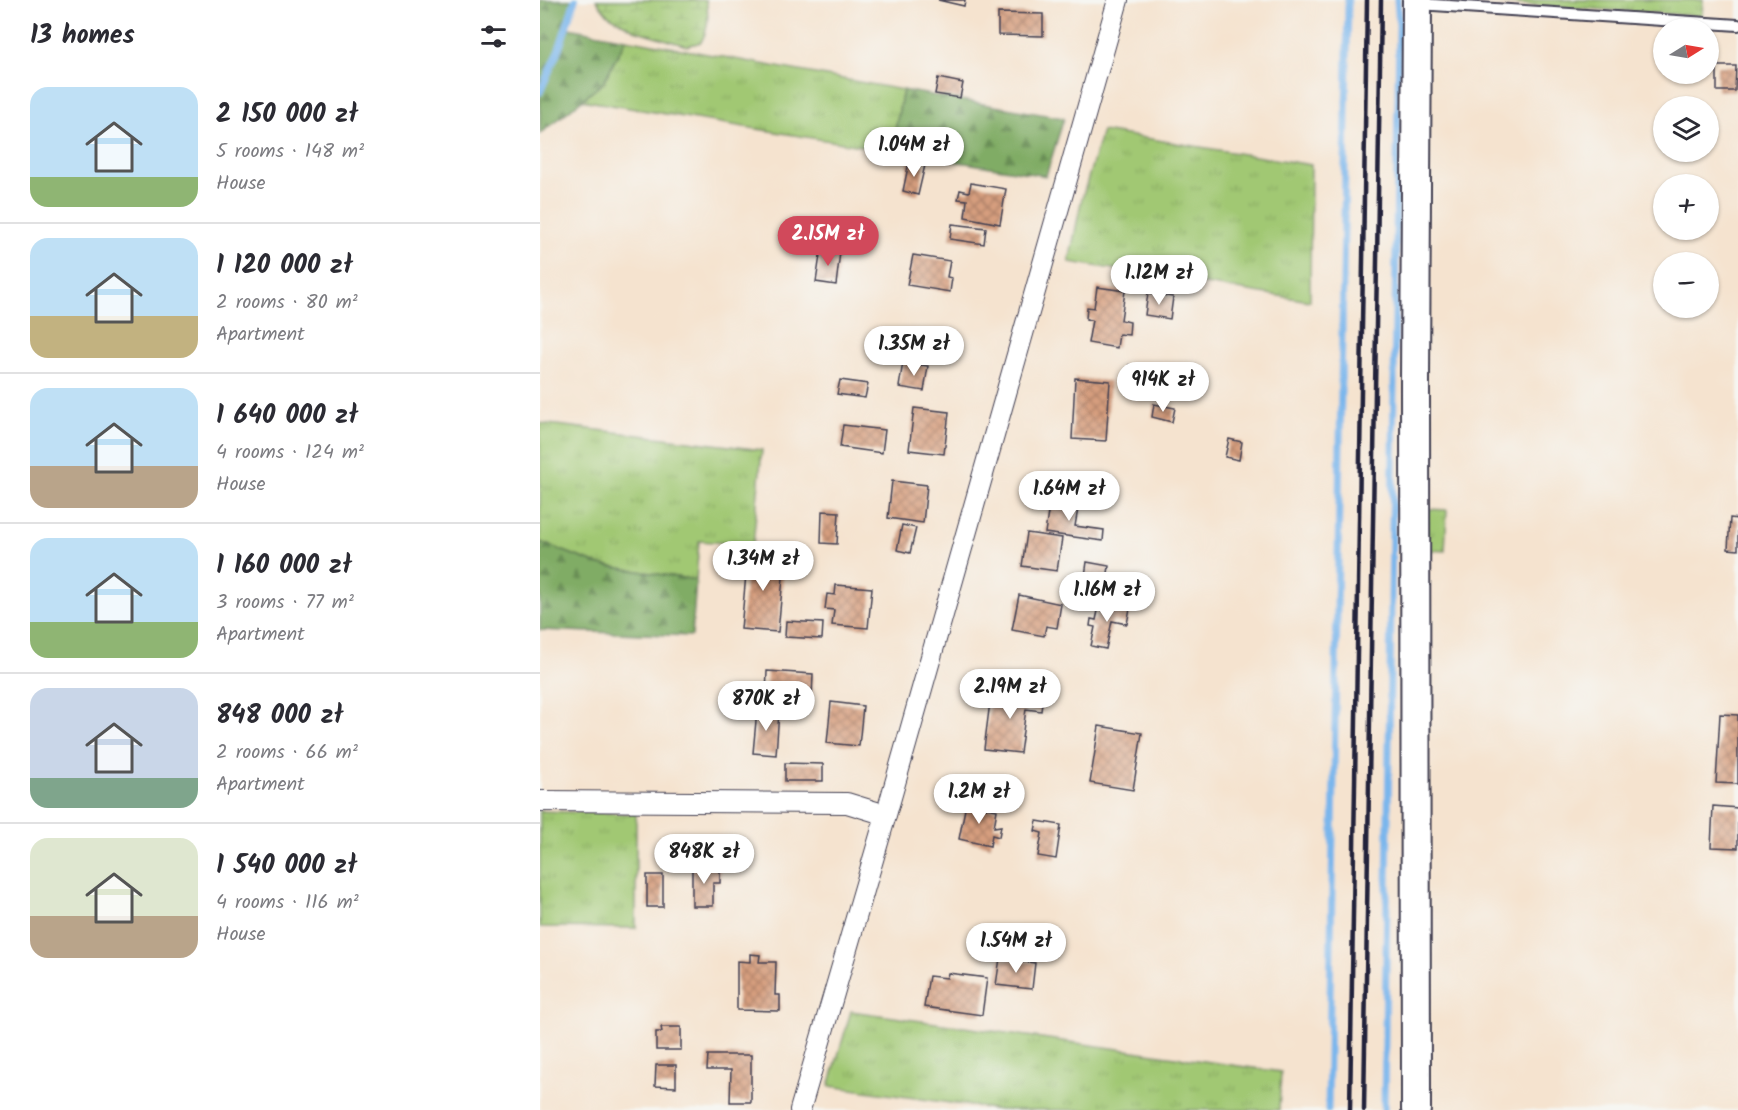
<!DOCTYPE html>
<html lang="en">
<head>
<meta charset="utf-8">
<style>
  :root { --surface:#fff; --page:#f7f7f7; --text:#2b2b33; --muted:#7c7c81; --line:#e1e1e2; --accent:#d1495b }
  body { margin:0; font-family:Kalam,sans-serif; background:var(--page); color:var(--text); height:100vh; display:flex; flex-direction:column; font-size:22px; white-space:nowrap }
  * { box-sizing:border-box; margin:0 }
  p { font-size:20px; color:var(--muted) }
  .icon { flex:none; width:33px; height:33px; fill:none; stroke:currentColor; stroke-width:2; stroke-linecap:round; stroke-linejoin:round }
  .map { position:relative; flex:1; overflow:hidden }
  .side { display:flex; flex-direction:column; background:var(--surface); width:540px }
  .side>* { flex:none }
  .needle { width:39px; rotate:79deg }
  .tools { position:absolute; left:1113px; top:18px; display:grid; gap:12px }
  .tools a { display:grid; place-items:center; width:66px; height:66px; border-radius:50%; background:var(--surface); box-shadow:0 2px 4px #0004; font-size:30px }
  .price { position:absolute; translate:-50% -51px; padding:0 14px; border-radius:21px; background:#fff; color:#222; font-size:20px; line-height:39px; filter:drop-shadow(0 2px 3px #0008) }
  .price::after { content:''; position:absolute; left:50%; top:36px; width:18px; height:14px; margin-left:-9px; background:inherit; clip-path:polygon(0 0,100% 0,50% 100%) }
  .price.selected { background:var(--accent); color:#fff }
  ul { padding:0; list-style:none }
  li { display:flex; align-items:center; gap:18px; height:150px; padding:0 30px }
  li+li { border-top:2px solid var(--line) }
  li span { display:grid; place-items:center; flex:none; width:168px; height:120px; border-radius:18px; color:#555 }
  li>.icon { margin-inline-start:auto }
  span .icon { width:72px; height:72px; fill:#fffc; stroke-width:1 }
  li b { font-size:26px }
  h2 { display:flex; justify-content:space-between; align-items:center; height:72px; padding:0 30px; font-size:26px }
  main { display:flex; flex:1; min-height:0 }
  .map>svg:first-child { display:block }
  .grass { fill:url(#grass-tufts); stroke:#627557; stroke-width:1.5 }
  .forest { fill:url(#forest-firs); stroke:#516750; stroke-width:1.5 }
  .wetland { fill:url(#wetland-marsh); stroke:#627557; stroke-width:1.5 }
  .lines { fill:none; stroke-linecap:round; stroke-linejoin:round }
  .stream { stroke:#7ab6ec; stroke-width:7 }
  .building { fill:url(#building-cross-hatch) }
  .lane-casing { stroke:#423f51; stroke-width:14 }
  .street-casing { stroke:#423f51; stroke-width:22 }
  .secondary-casing { stroke:#423f51; stroke-width:32 }
  .lane { stroke:#fff; stroke-width:10 }
  .street { stroke:#fff; stroke-width:20 }
  .secondary { stroke:#fff; stroke-width:28 }
  .rail { stroke:#22223b; stroke-width:4.5 }
</style>
</head>
<body>
<main>
<section class="side">
<h2>13 homes<svg class="icon" aria-label="filters" viewBox="0 0 24 24"><path d="M4 7h16M4 17h16"/><circle cx="9" cy="7" r="2"/><circle cx="15" cy="17" r="2"/></svg></h2>
<ul>
<li><span style="background:linear-gradient(#bfe0f5 75%,#8fb573 0)"><svg class="icon" aria-label="home" viewBox="0 0 24 24"><path d="M3 11l9-7 9 7M6 9v11h12V9"/></svg></span><div><b>2 150 000 zł</b><p>5 rooms · 148 m²</p><p>House</p></div></li>
<li><span style="background:linear-gradient(#bfe0f5 65%,#c2b280 0)"><svg class="icon" aria-label="home" viewBox="0 0 24 24"><path d="M3 11l9-7 9 7M6 9v11h12V9"/></svg></span><div><b>1 120 000 zł</b><p>2 rooms · 80 m²</p><p>Apartment</p></div></li>
<li><span style="background:linear-gradient(#bfe0f5 65%,#b9a48a 0)"><svg class="icon" aria-label="home" viewBox="0 0 24 24"><path d="M3 11l9-7 9 7M6 9v11h12V9"/></svg></span><div><b>1 640 000 zł</b><p>4 rooms · 124 m²</p><p>House</p></div></li>
<li><span style="background:linear-gradient(#bfe0f5 70%,#8fb573 0)"><svg class="icon" aria-label="home" viewBox="0 0 24 24"><path d="M3 11l9-7 9 7M6 9v11h12V9"/></svg></span><div><b>1 160 000 zł</b><p>3 rooms · 77 m²</p><p>Apartment</p></div></li>
<li><span style="background:linear-gradient(#c9d6e8 75%,#7fa58c 0)"><svg class="icon" aria-label="home" viewBox="0 0 24 24"><path d="M3 11l9-7 9 7M6 9v11h12V9"/></svg></span><div><b>848 000 zł</b><p>2 rooms · 66 m²</p><p>Apartment</p></div></li>
<li><span style="background:linear-gradient(#dfe7d0 65%,#b9a48a 0)"><svg class="icon" aria-label="home" viewBox="0 0 24 24"><path d="M3 11l9-7 9 7M6 9v11h12V9"/></svg></span><div><b>1 540 000 zł</b><p>4 rooms · 116 m²</p><p>House</p></div></li>
</ul>
</section>
<div class="map">
<svg width="1198" height="1110" viewBox="0 0 1198 1110">
  <defs>
    <pattern id="grass-tufts" width="24" height="20" patternUnits="userSpaceOnUse" patternTransform="scale(1.5)"><rect width="24" height="20" fill="#a1c873"/><path d="M3 7l-1-3M5 7V3M7 7l1-3M15 17l-1-3M17 17v-4M19 17l1-3" fill="none" stroke="#8aac64"/></pattern>
    <pattern id="forest-firs" width="22" height="20" patternUnits="userSpaceOnUse" patternTransform="scale(1.5)"><rect width="22" height="20" fill="#80ac65"/><path d="M5 1l3.5 6h-7zM16 11l3.5 6h-7z" fill="#688c54"/></pattern>
    <pattern id="wetland-marsh" width="20" height="14" patternUnits="userSpaceOnUse" patternTransform="scale(1.5)"><rect width="20" height="14" fill="#a1c873"/><path d="M1 5h8M5 5V1M11 12h8M15 12V8" fill="none" stroke="#8aac64"/></pattern>
    <pattern id="building-cross-hatch" width="8" height="8" patternUnits="userSpaceOnUse" patternTransform="scale(1.5)"><rect width="8" height="8" fill="#d69e7e"/><path d="M0 0l8 8M0 8l8-8" fill="none" stroke="#ad8068"/></pattern>
  </defs>
  <rect width="100%" height="100%" fill="#f6f6f2"/>
  <filter id="ink" filterUnits="userSpaceOnUse"><feTurbulence type="fractalNoise" baseFrequency=".0167" numOctaves="2"/><feDisplacementMap in="SourceGraphic" scale="12" xChannelSelector="R" yChannelSelector="G"/><feConvolveMatrix kernelMatrix="1 2 1 2 8 2 1 2 1" color-interpolation-filters="sRGB"/></filter>
  <filter id="wash" filterUnits="userSpaceOnUse"><feTurbulence type="fractalNoise" baseFrequency=".008" numOctaves="4" result="noise"/><feDisplacementMap in="SourceGraphic" scale="24" xChannelSelector="R" yChannelSelector="G"/><feGaussianBlur stdDeviation="1.35" result="paint"/><feColorMatrix in="noise" values="0 0 0 0 0 0 0 0 0 0 0 0 0 0 0 0 0 1.4 0 .05"/><feComposite in="paint" operator="in"/></filter>
  <g filter="url(#wash)">
    <rect width="100%" height="100%" fill="#f5e3cf"/>
    <path class="grass" d="M910,0h253l-1,16z
      M86,39l277,51 -12,61 -310,-51 22,-17z
      M562,131l209,34 -1,136 -241,-39 12,-60z
      M0,423l222,27 -9,95 -54,-4 -3,39 -96,-15 -60,-23z
      M886,509l21,1 -2,41 -19,-1z
      M0,811l96,3v114l-96,-1z
      M311,1011l430,61 -2,38h-279l-171,-24z"/>
    <path class="forest" d="M0,0h34l-11,27 63,12 -23,44 -63,51z
      M363,90l161,28 -18,58 -155,-25z
      M0,542l60,23 96,15 -4,56 -152,-6z"/>
    <path class="wetland" d="M56,0h110c3,15 3,29 -5,42l-14,4 -53,-16 -26,-15z"/>
    <g class="lines">
      <path class="stream" d="M0,92l19,-43 16,-49
        M788,1110l20,-1110
        M844,1110l15,-1085 -2,-25"/>
    </g>
    <g id="blocks">
      <path class="building" d="M398,0h27l-1,6z
        M458,13l45,1v22l-45,-1z
        M1177,66h19l-1,25h-18z
        M398,78l25,5 -3,15 -25,-4z
        M369,162l16,3 -7,30 -15,-4z
        M431,183l35,6 -6,35 -35,-7 2,-17 -9,-1 2,-9 9,2z
        M412,224l34,4 -2,16 -34,-5z
        M281,249l19,3 -4,33 -20,-3z
        M373,255l37,6 -3,16 5,1 -2,14 -43,-7z
        M557,287l28,4 -4,29 9,2 -1,13 -10,-1 -2,14 -29,-5 4,-23 -6,-1 1,-12 7,1z
        M608,293l25,4 -3,22 -25,-4z
        M363,362l25,4 -4,25 -25,-4z
        M589,365l31,5 -3,20 -20,-3 1,-7 -11,-1z
        M535,378l35,3 -4,60 -34,-2z
        M300,380l28,4 -3,14 -28,-4z
        M614,404l21,4 -3,14 -20,-5z
        M374,408l35,4 -5,42 -35,-4z
        M303,425l42,5 -3,23 -42,-6z
        M689,439l13,3 -3,18 -14,-3z
        M352,481l35,4 -4,38 -35,-5z
        M510,499l29,4 -4,23 29,4 -1,11 -58,-8z
        M282,511l17,1 -2,32 -16,-1z
        M1190,518l8,1v31l-10,-1z
        M362,525l14,3 -6,25 -13,-3z
        M487,533l35,5 -5,33 -35,-5z
        M208,552l37,4 -7,76 -37,-3z
        M547,562l22,4 -2,14 -22,-4z
        M296,585l36,3 -4,40 -36,-3 2,-15 -9,-1 2,-15 8,1z
        M479,595l42,9 -4,24 -11,-2 -2,10 -32,-6z
        M560,602l30,6 -3,16 -15,-3 -6,28 -15,-3 4,-19 -5,-1 1,-7 5,1z
        M246,621l37,2 -1,16 -37,-2z
        M227,671l46,3 -1,24 -46,-3z
        M462,690l41,5 -2,16 -15,-2 -6,44 -36,-4 6,-47 11,1z
        M291,702l32,4 -4,40 -32,-3z
        M217,710l22,1 -3,44 -23,-2z
        M1180,714l18,1v69l-22,-1z
        M559,726l43,7 -9,57 -43,-7z
        M245,763l38,1v17h-38z
        M426,804l31,6 -3,17 7,-1 -2,11 -7,-2 -2,11 -31,-7z
        M1173,806l25,2v40l-27,-1z
        M497,821l24,4 -5,34 -18,-3 4,-23 -7,-2z
        M152,866h28v17h-7v23h-21z
        M107,875h16v32h-16z
        M210,954l10,1 -1,7h17l-1,33h5v16l-43,-1v-49l13,1z
        M460,958l35,5 -3,26 -36,-4z
        M408,973l39,5 -5,37 -58,-8 5,-31 18,2z
        M121,1027h20v23h-25v-18h6z
        M168,1055h43v47h-21l1,-32h-24z
        M116,1065h20v22l-21,-1z"/>
    </g>
  </g>
  <g filter="url(#ink)">
    <use href="#blocks" fill-opacity="0" stroke="#423f51" stroke-width="1.5"/>
    <g class="lines">
      <g class="lane-casing">
        <path id="lane" d="M878,4l320,21"/>
      </g>
      <g class="street-casing">
        <path id="street" d="M0,801l307,2 39,12
          M260,1110l86,-295 232,-815"/>
      </g>
      <g class="secondary-casing">
        <path id="secondary" d="M876,1110l-1,-728 2,-382"/>
      </g>
      <use href="#lane" class="lane"/>
      <use href="#street" class="street"/>
      <use href="#secondary" class="secondary"/>
      <path class="rail" d="M810,1110l17,-1110
        M824,1110l17,-1110"/>
    </g>
  </g>
</svg>
<div class="tools">
<a><svg class="needle" viewBox="-14 -14 28 28"><path d="M0-13l5 13h-10z" fill="#e53935"/><path d="M0 13l5-13h-10z" fill="#7c7c81"/></svg></a>
<a><svg class="icon" aria-label="layers" viewBox="0 0 24 24"><path d="M12 4l9 5-9 5-9-5zM3 14l9 5 9-5"/></svg></a>
<a>+</a>
<a>−</a>
</div>
<b class="price" style="left:374px;top:178px">1.04M zł</b>
<b class="price selected" style="left:288px;top:267px">2.15M zł</b>
<b class="price" style="left:619px;top:306px">1.12M zł</b>
<b class="price" style="left:374px;top:377px">1.35M zł</b>
<b class="price" style="left:623px;top:413px">914K zł</b>
<b class="price" style="left:529px;top:522px">1.64M zł</b>
<b class="price" style="left:223px;top:592px">1.34M zł</b>
<b class="price" style="left:567px;top:623px">1.16M zł</b>
<b class="price" style="left:470px;top:720px">2.19M zł</b>
<b class="price" style="left:226px;top:732px">870K zł</b>
<b class="price" style="left:439px;top:825px">1.2M zł</b>
<b class="price" style="left:164px;top:885px">848K zł</b>
<b class="price" style="left:476px;top:974px">1.54M zł</b>
</div>
</main>
</body>
</html>
